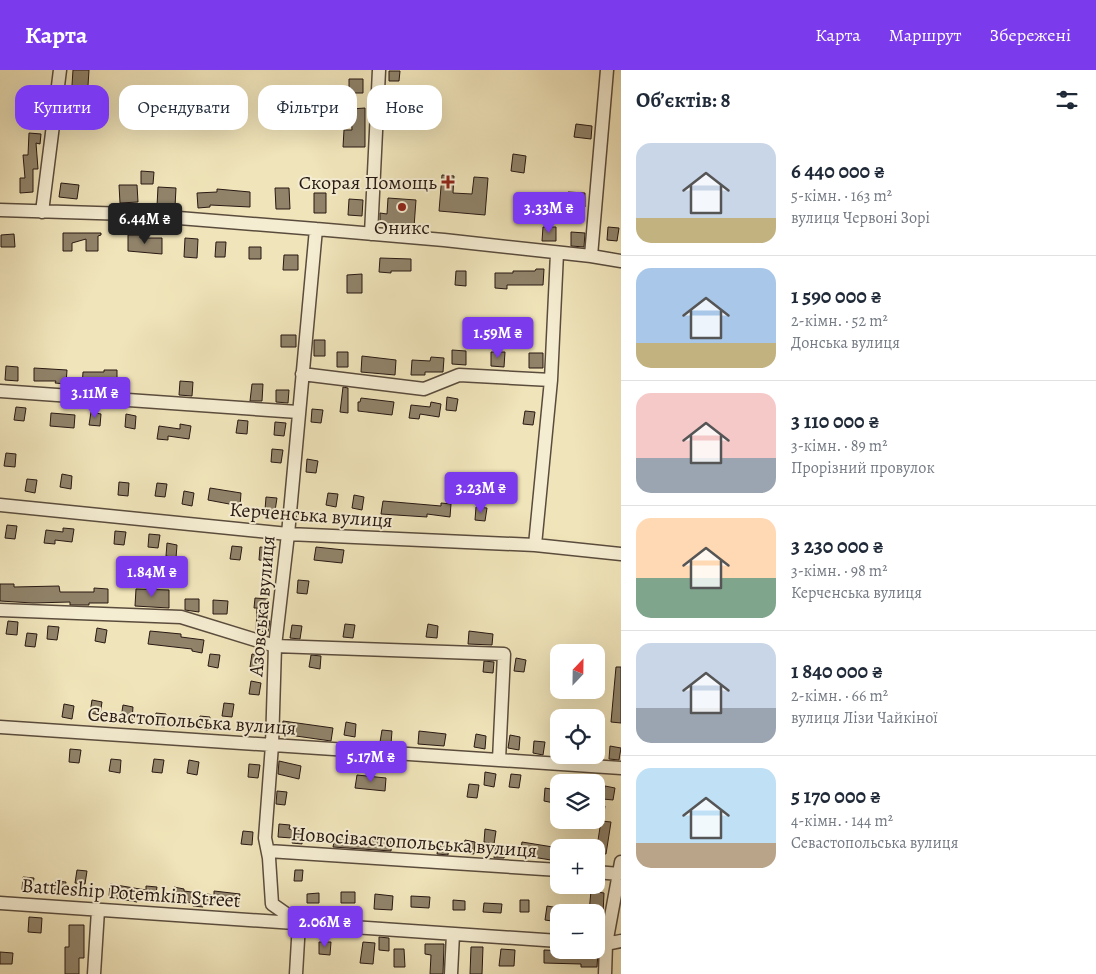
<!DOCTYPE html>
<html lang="uk">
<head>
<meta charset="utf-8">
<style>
  :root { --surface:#fff; --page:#f6f6f7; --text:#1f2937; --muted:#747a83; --line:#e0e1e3; --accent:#7c3aed }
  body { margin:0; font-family:Alegreya,serif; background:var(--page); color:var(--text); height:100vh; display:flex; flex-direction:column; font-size:19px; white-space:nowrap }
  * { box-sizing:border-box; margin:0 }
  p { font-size:16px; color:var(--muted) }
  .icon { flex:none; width:28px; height:28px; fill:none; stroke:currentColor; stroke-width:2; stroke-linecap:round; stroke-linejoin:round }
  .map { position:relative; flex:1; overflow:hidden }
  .details { display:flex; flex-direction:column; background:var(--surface); width:475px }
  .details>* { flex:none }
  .guide { position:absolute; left:15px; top:15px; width:475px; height:45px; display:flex; gap:10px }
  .needle { width:32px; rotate:22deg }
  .tools { position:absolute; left:550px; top:574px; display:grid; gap:10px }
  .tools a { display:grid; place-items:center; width:55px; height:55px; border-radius:10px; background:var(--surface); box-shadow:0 5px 20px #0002; font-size:25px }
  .price { position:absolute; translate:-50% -42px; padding:0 11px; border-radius:5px; background:var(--accent); color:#fff; font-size:16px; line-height:32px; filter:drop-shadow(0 1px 2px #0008) }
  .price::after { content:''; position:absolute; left:50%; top:30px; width:15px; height:11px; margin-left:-8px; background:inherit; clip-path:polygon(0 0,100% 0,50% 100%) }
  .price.on { background:#222; color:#fff }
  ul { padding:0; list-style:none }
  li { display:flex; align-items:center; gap:15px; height:125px; padding:0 15px }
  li+li { border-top:1px solid var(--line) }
  li span { display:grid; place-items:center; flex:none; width:140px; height:100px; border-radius:15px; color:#555 }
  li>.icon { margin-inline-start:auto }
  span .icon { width:60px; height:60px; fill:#fffc; stroke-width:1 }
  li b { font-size:21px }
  h2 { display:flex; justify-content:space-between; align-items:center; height:60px; padding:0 15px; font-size:21px }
  .tag { padding:0 18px; border-radius:15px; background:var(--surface); box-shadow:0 5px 20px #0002; font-size:18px; line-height:45px }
  .tag.on { background:var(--accent); color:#fff }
  header { display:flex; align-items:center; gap:30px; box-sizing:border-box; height:70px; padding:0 25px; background:var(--accent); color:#fff }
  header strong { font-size:24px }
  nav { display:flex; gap:28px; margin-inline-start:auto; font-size:18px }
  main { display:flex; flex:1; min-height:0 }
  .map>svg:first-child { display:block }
  .building { fill:#90836a; stroke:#281913 }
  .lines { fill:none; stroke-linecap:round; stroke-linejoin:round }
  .minor-casing { stroke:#5a4c3d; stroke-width:15 }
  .minor { stroke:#f5edd2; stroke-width:12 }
  .poi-dot { fill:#8f2418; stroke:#f5edd2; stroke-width:2 }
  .labels { text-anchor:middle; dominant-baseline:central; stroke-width:4; stroke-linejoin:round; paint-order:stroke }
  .poi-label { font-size:20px; fill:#281913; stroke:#f5edd2; text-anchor:end }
  .street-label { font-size:20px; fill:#281913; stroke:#f5edd2 }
</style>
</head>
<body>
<header>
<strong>Карта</strong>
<nav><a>Карта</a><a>Маршрут</a><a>Збережені</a></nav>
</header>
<main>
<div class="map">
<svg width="621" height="904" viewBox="0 0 621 904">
  <rect width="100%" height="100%" fill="#f0e4ba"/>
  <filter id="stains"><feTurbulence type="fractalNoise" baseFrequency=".004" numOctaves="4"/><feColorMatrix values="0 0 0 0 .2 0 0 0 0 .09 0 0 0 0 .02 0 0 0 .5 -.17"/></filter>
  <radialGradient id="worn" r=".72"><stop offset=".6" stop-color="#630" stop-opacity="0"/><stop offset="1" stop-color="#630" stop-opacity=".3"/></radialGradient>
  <path class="building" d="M73,0h16l-2,31 -16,-1z
    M389,1h11l-1,10h-10z
    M349,9h14v14h-14z
    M29,16l18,1v17l-18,-1z
    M365,38v39h-22l1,-17h8l-1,-21z
    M70,45l17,1v12l-18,-1z
    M576,54l16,2 -1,13 -17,-2z
    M29,63l12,1 -1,10 -4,-1 2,26h-5v23l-13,1v-15h5l-2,-23h5z
    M513,84l13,2 -2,17 -13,-2z
    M141,101l13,1 -1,12h-12z
    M442,105l12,1 -1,17 19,1 2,-17 14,1 -3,37 -46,-4z
    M61,113l18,2 -2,14 -18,-2z
    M119,115h18l1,17 -18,1z
    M158,117l18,1 -1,19 -18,-1z
    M275,118h14l1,21h-14z
    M217,119l33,3v15l-40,-2v2l-12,1 -1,-15 20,-1z
    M568,122l17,1v14l-18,-1z
    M314,123h12v20h-12z
    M388,128l28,2 -2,27 -34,-3v-11l7,1z
    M349,129l14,1 -1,16 -14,-1z
    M543,157h13v14h-14z
    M608,157l11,1 -2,13 -10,-1z
    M571,162l14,1 -1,14 -13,-1z
    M63,163h38v2l-3,1v15h-12v-12l-14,4v8h-9z
    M14,164l1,13h-14v-12z
    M128,165h12v3h22v16l-34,-3z
    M185,168l13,1 -1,19 -13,-1z
    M216,172h10l-1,15h-10z
    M249,177h12v12h-12z
    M284,185h14v15h-15z
    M380,188l31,1v12h-20v2l-12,-1z
    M536,199h8l-1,16h-36v4l-12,-1v-15h18v-2h22z
    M456,201h10v15l-11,-1z
    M362,204v19h-15v-18z
    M281,265h15v12h-15z
    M314,270h11v16h-11z
    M452,280l14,1v14l-14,-1z
    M337,282h11v15h-11z
    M491,282h14l-1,15 -13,-1z
    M529,283h14v15h-14z
    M362,286l34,4 -1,15 -34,-3z
    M431,287l13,1 -1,14h-18v3h-14l1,-15 18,1z
    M6,296l12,1v14l-13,-1z
    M34,298l33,2 -1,14 -11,-1 1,-2h-22z
    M104,300h13v17h-35l1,-15h21z
    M180,311l13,1 -1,14 -13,-1z
    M252,314h11l-1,17h-12z
    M343,317l5,1v25l-8,-1z
    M276,320h13l-1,13 -12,-1z
    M447,327l11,2 -2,12 -10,-1z
    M361,328l33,4 -2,13 -34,-4v-9h2z
    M431,332l10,2 -2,13 -19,-3 -1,5 -10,-1 2,-13 19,2z
    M16,337l10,1 -2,13 -10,-1z
    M312,339l11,1 -2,13 -10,-1z
    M525,341l10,1 -2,13 -10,-1z
    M91,342l10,2 -1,12 -11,-1z
    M51,343l24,2 -1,13 -24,-2z
    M126,344l10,2 -1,13 -10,-2z
    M238,350l10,1 -1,13 -11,-1z
    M275,352l11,1 -2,13 -10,-1z
    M180,354l11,2 -2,13 -21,-3v4l-11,-1 2,-13 21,3z
    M272,379l11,1 -2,13 -10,-1z
    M6,383l10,1 -1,13 -11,-1z
    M307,389l11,2 -2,12 -10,-1z
    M62,404l10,2 -1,13 -11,-2z
    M27,409l10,1 -2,13 -10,-2z
    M119,412l10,1 -1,13 -10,-1z
    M157,413l10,1 -2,13 -10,-1z
    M210,418l31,5 -1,13 -32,-6z
    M184,421l10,2 -2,13 -10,-2z
    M328,423l10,1 -2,13 -10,-2z
    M354,425l10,2 -2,13 -10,-2z
    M266,427l11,1 -2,13 -10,-1z
    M383,431l58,5v-3l10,1 -1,13 -23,-3v3l-46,-3z
    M476,437l11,1 -2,13 -10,-1z
    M7,455l10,1 -2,13 -10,-1z
    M63,458l11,1 -2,13 -17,-2v4l-11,-1 2,-13 17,2z
    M115,461l11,1 -2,13 -10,-1z
    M149,464l11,1 -2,13 -10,-1z
    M167,473l10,2 -1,13 -10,-2z
    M232,476l10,1 -2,13 -10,-1z
    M260,477l10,1 -1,13 -10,-1z
    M316,477l28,3 -2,13 -28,-3z
    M298,510l11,1 -2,13 -10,-1z
    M0,514h14v3l45,-1 1,6h34v-4l14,1v14h-19v2h-19v-3l-37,1 -33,-2z
    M136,519l33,1v18l-34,-2z
    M255,528l13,1 -2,21 4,1 -2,11 -12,-1 1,-23h-3z
    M185,529h14v13l-14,-2z
    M213,530l15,1 -1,13h-14z
    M8,551l10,1 -1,13 -11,-1z
    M345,554l10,1 -2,13 -10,-1z
    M428,554l10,2 -1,12 -11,-1z
    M292,555l10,1 -2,13 -10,-1z
    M48,556l11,1 -2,13 -10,-1z
    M97,558l10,2 -2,13 -10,-2z
    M150,561l31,3v3l23,3 -2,13 -10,-2v-2l-44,-5z
    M469,561l24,3 -1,11 -24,-1z
    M27,563l10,1 -2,13 -10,-1z
    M210,584l10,1 -2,13 -10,-2z
    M252,584l10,2 -2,13 -10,-2z
    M311,585l10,1 -1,13 -11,-2z
    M516,588l10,2 -2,12 -10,-1z
    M484,591l10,1 -1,11 -10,-1z
    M616,597h5v56l-10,-1z
    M251,611l10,2 -2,12 -10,-1z
    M92,630l10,2 -2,13 -10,-2z
    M224,633l10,1 -2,13 -10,-1z
    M64,634l10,2 -2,13 -10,-2z
    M123,635l10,2 -1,13 -11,-2z
    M156,643l10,1 -1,13 -10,-1z
    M200,646l10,1 -2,13 -10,-1z
    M283,651l50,7 -2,13 -49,-7z
    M346,652l10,2 -1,13 -11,-2z
    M382,660l10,1 -1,13 -11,-2z
    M419,661l27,3 -2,12 -26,-2z
    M476,664l10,2 -1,13 -11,-2z
    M510,665l10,2 -1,13 -11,-2z
    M534,671l11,1 -2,13 -10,-2z
    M610,676l11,2 -2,12 -10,-1z
    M70,679l11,1 -2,13 -10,-1z
    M111,689l10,1 -1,13 -11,-2z
    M154,689l10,1 -2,13 -10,-1z
    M189,690l10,2 -2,13 -10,-2z
    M279,691l22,5 -2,13 -21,-5z
    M249,694l11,1 -2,13 -10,-1z
    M485,702l11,2 -2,13 -10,-2z
    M511,704l10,1 -2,13 -10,-1z
    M357,705l29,3 -1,13 -30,-3z
    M469,714l10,1 -2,13 -10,-1z
    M605,716l10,2 -2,12 -10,-1z
    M545,718l11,2 -2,13 -10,-2z
    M277,721l10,1 -2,13 -9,-1z
    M596,735l9,1 -2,13 -7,-1z
    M601,751l10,1 -5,32 -10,-1z
    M279,754l11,1 -1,4 14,2 -1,13 -10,-1v-5l-14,-1z
    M485,759l11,2 -2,13 -10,-2z
    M243,761l10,1 -1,13 -11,-1z
    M335,766l33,4 24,1 -1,10 -58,-4z
    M465,770l10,2 -1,12 -11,-1z
    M439,771l10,2 -1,12 -11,-1z
    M522,772l37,6v9l-7,-1 -1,4 -31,-5z
    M496,775l10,1 -2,12h-10z
    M77,800l10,1 -2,13 -10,-1z
    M295,800h8l-1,11h-8z
    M23,807l11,1 -2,13 -10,-1z
    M56,811l10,1 -2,13 -10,-1z
    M110,814l36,6v-4l11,1 -2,13 -17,-2 -1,4 -28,-5z
    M174,817l10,2v2l30,4v-4l26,3 -2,13 -34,-4 -1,4 -10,-1v-3l-21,-3z
    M591,821l13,2 -1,21 -3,19h-4v-21h-7z
    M341,822h14v11h-14z
    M319,823v10h-12v-9z
    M375,824l18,2 -1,14 -18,-1z
    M411,826l19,1 -1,11 -18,-1z
    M453,830l12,1v9h-12z
    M520,830h9v12h-9z
    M484,833l18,1 -1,9 -18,-1z
    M547,836l12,2v14l-14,-2z
    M29,847l13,1 -1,15 -13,-1z
    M69,855h15v33h-5v16h-14v-27h4z
    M379,867l10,1v13l-10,-1z
    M319,872h12l-1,13 -11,-1z
    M363,872l12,1 -2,21 -13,-1z
    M425,874h19l-1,30h-13l1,-19 -6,-1z
    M471,877h12l-1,27h-12z
    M394,879h10l1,18h-11z
    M501,879l14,1 -1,16h-15z
    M544,880l54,2 -1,15h-16v-3l-37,-1z
    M0,882l13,1 -1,11h-12z"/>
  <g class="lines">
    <g class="minor-casing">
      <path id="minor" d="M0,140l129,4 187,15 128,11 147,16 30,5
        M42,142l18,-142
        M371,164l8,-164
        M591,186l16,-186
        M302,304l122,15 35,-14 92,5
        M0,321l298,21
        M0,435l288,29 247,11 86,9
        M535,475l16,-165 6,-127
        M0,540l181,7 94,29 229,8 -5,106
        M0,657l621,41
        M268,781l291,19
        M596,802l23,2
        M0,833l559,38
        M596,873l10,1 15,-3
        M94,904l4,-64
        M296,904l3,-51 -27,-19 -3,-46 -4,-20 7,-93 3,-99 13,-112 28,-305
        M451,904l2,-40
        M605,904l1,-30 15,-82"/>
    </g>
    <use href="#minor" class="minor"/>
  </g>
  <g class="poi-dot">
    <path d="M445.5 104.5h5v5h5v5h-5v5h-5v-5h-5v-5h5z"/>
    <circle cx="402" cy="137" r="5"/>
  </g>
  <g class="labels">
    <g class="poi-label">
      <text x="437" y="112">Скорая Помощь</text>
      <text x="402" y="157" text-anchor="middle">Оникс</text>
    </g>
    <g class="street-label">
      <text transform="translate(311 445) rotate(4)">Керченська вулиця</text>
      <text transform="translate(262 536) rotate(-85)">Азовська вулиця</text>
      <text transform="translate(192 651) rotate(4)">Севастопольська вулиця</text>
      <text transform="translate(414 772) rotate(4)">Новосівастопольська вулиця</text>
      <text transform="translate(131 823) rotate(4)">Battleship Potemkin Street</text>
    </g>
  </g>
  <rect width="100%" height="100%" filter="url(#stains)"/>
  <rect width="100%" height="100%" fill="url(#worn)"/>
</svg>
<div class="tools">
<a><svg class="needle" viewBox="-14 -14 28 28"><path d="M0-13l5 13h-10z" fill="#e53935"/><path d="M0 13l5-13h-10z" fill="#747a83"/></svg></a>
<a><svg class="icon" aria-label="locate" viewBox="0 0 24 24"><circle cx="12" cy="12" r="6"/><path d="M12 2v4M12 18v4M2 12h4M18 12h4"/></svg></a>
<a><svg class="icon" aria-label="layers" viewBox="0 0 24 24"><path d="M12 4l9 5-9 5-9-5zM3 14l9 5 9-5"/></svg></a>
<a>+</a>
<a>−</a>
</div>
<b class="price" style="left:549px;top:164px">3.33M ₴</b>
<b class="price on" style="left:145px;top:175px">6.44M ₴</b>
<b class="price" style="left:498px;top:289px">1.59M ₴</b>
<b class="price" style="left:95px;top:349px">3.11M ₴</b>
<b class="price" style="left:481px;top:444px">3.23M ₴</b>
<b class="price" style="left:152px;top:528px">1.84M ₴</b>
<b class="price" style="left:371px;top:713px">5.17M ₴</b>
<b class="price" style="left:325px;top:878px">2.06M ₴</b>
<div class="guide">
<a class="tag on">Купити</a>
<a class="tag">Орендувати</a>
<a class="tag">Фільтри</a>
<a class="tag">Нове</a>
</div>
</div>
<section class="details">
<h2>Об’єктів: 8<svg class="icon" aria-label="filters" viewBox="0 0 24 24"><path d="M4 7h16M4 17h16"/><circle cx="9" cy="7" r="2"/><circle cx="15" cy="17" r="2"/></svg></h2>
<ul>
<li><span style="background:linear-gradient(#c9d6e8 75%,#c2b280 0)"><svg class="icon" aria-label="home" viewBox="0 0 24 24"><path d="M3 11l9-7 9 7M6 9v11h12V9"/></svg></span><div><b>6 440 000 ₴</b><p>5-кімн. · 163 m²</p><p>вулиця Червоні Зорі</p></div></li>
<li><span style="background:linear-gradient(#a9c7e8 75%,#c2b280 0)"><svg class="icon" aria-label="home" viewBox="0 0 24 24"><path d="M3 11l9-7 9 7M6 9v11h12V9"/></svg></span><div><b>1 590 000 ₴</b><p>2-кімн. · 52 m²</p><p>Донська вулиця</p></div></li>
<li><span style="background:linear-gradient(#f6c9c9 65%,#9aa5b1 0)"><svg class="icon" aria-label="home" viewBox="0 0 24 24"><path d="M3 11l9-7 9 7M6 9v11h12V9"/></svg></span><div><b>3 110 000 ₴</b><p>3-кімн. · 89 m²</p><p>Прорізний провулок</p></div></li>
<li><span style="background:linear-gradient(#ffd9b3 60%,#7fa58c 0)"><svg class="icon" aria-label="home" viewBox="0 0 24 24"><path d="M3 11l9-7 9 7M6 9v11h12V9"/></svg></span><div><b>3 230 000 ₴</b><p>3-кімн. · 98 m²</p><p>Керченська вулиця</p></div></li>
<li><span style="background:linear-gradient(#c9d6e8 65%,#9aa5b1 0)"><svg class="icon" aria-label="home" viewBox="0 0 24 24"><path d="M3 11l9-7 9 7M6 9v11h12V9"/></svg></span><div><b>1 840 000 ₴</b><p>2-кімн. · 66 m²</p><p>вулиця Лізи Чайкіної</p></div></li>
<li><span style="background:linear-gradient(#bfe0f5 75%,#b9a48a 0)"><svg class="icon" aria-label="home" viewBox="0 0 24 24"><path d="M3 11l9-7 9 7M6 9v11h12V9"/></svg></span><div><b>5 170 000 ₴</b><p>4-кімн. · 144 m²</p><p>Севастопольська вулиця</p></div></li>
</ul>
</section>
</main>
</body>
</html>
